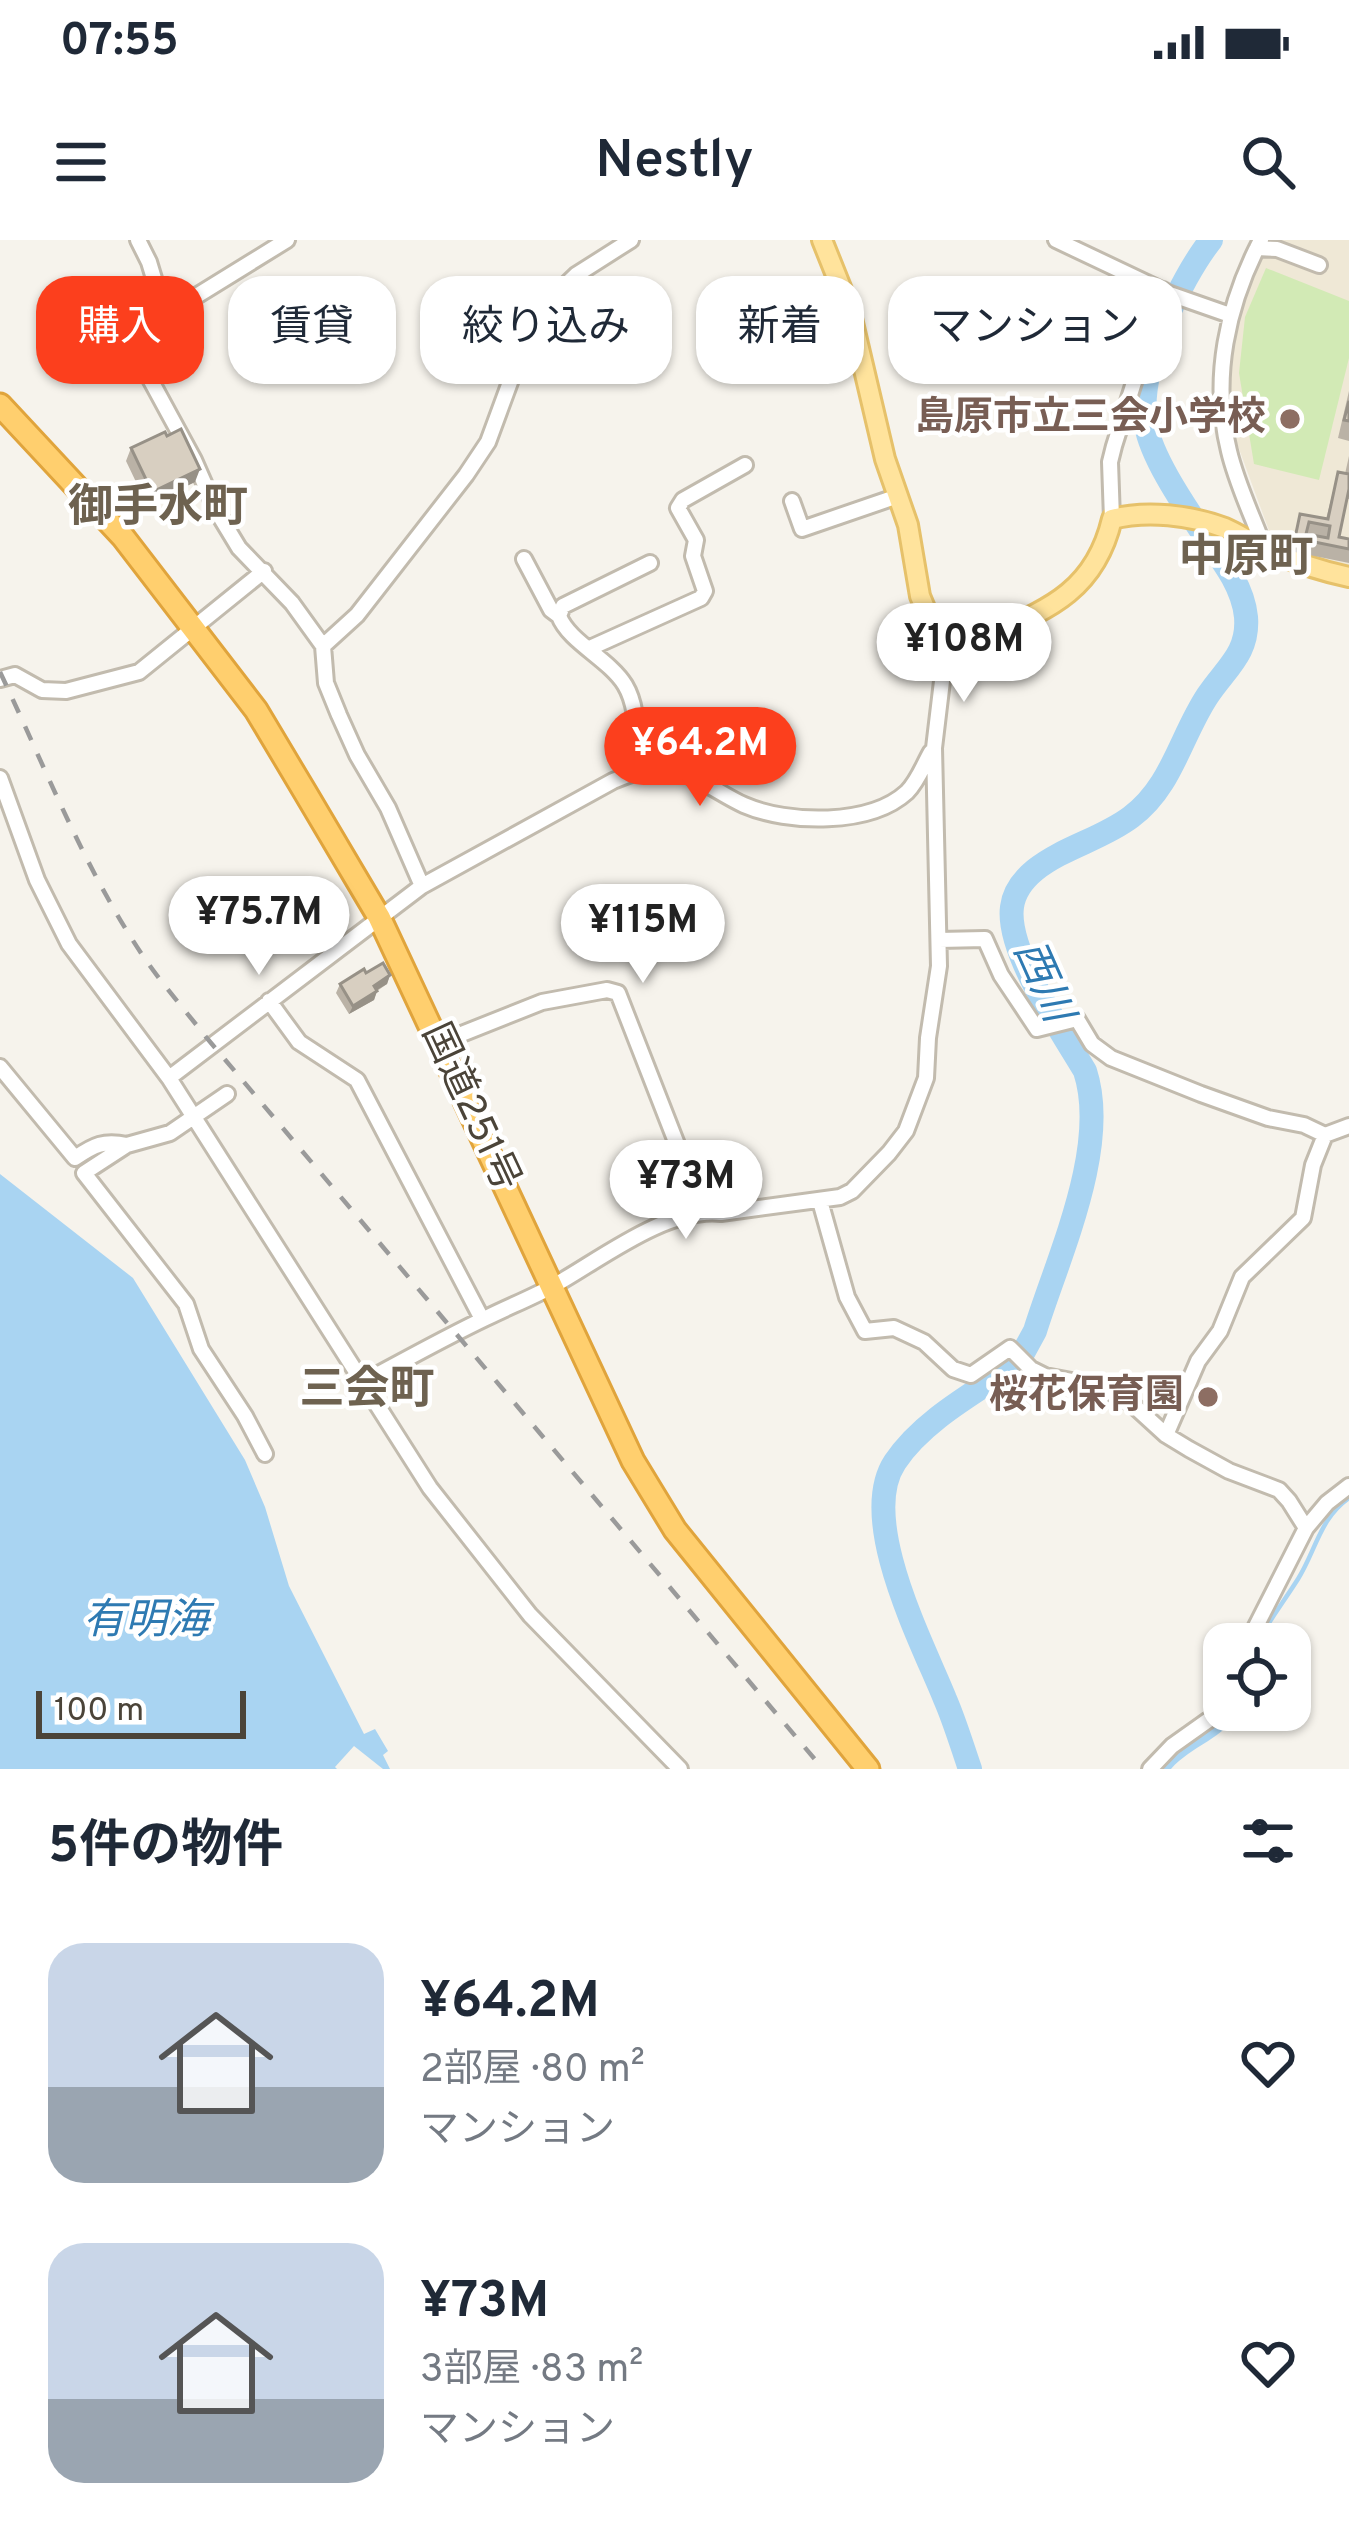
<!DOCTYPE html>
<html lang="ja">
<head>
<meta charset="utf-8">
<style>
  :root { --surface:#fff; --page:#f6f6f7; --text:#1f2937; --muted:#747a83; --accent:#fc3f1d }
  body { margin:0; font-family:Overpass,"Noto Sans JP",sans-serif; background:var(--page); color:var(--text); height:100vh; display:flex; flex-direction:column; font-size:45px; white-space:nowrap }
  * { box-sizing:border-box; margin:0 }
  p { font-size:39px; color:var(--muted) }
  .icon { flex:none; width:66px; height:66px; fill:none; stroke:currentColor; stroke-width:2; stroke-linecap:round; stroke-linejoin:round }
  .map { position:relative; height:1529px; overflow:hidden }
  .details { display:flex; flex-direction:column; background:var(--surface); flex:1 }
  .details>* { flex:none }
  .banner { position:absolute; left:36px; top:36px; width:1278px; height:108px; display:flex; gap:24px }
  .fabs { position:absolute; left:1203px; top:1383px; display:grid; gap:24px }
  .fabs a { display:grid; place-items:center; width:108px; height:108px; border-radius:24px; background:var(--surface); box-shadow:0 3px 9px #0004; font-size:60px }
  .scale { position:absolute; left:36px; bottom:30px; width:210px; box-sizing:border-box; padding-left:12px; border:6px solid #4b4439; border-top:0; font-size:33px; line-height:42px; white-space:nowrap; color:#4b4439; -webkit-text-stroke:9px #fff; paint-order:stroke }
  .price { position:absolute; translate:-50% -102px; padding:0 27px; border-radius:42px; background:#fff; color:#222; font-size:39px; line-height:78px; filter:drop-shadow(0 3px 6px #0008) }
  .price::after { content:''; position:absolute; left:50%; top:72px; width:36px; height:27px; margin-left:-18px; background:inherit; clip-path:polygon(0 0,100% 0,50% 100%) }
  .price.on { background:var(--accent); color:#fff }
  ul { padding:0; list-style:none }
  li { display:flex; align-items:center; gap:36px; height:300px; padding:0 48px }
  li span { display:grid; place-items:center; flex:none; width:336px; height:240px; border-radius:36px; color:#555 }
  li>.icon { margin-inline-start:auto }
  span .icon { width:144px; height:144px; fill:#fffc; stroke-width:1 }
  li b { font-size:51px }
  h2 { display:flex; justify-content:space-between; align-items:center; height:144px; padding:0 48px; font-size:51px }
  .chip { padding:0 42px; border-radius:36px; background:var(--surface); box-shadow:0 3px 9px #0004; font-size:42px; line-height:108px }
  .chip.on { background:var(--accent); color:#fff }
  .status { display:flex; justify-content:space-between; align-items:center; height:84px; padding:0 60px; background:var(--surface); direction:ltr }
  .status svg { height:33px; fill:currentColor }
  header { display:flex; justify-content:space-between; align-items:center; height:156px; padding:0 48px; background:var(--surface); font-size:54px; font-weight:600 }
  .map>svg:first-child { display:block }
  .education { fill:#efe8d6 }
  .green { fill:#d2eab5 }
  .water { fill:#a9d4f2 }
  .pier { fill:#f6f3ec }
  .lines { fill:none; stroke-linecap:round; stroke-linejoin:round }
  .stream { stroke:#a9d4f2; stroke-width:4.5 }
  .river { stroke:#a9d4f2; stroke-width:24 }
  .minor-casing { stroke:#c2bbae; stroke-width:20 }
  .major-casing { stroke:#e6c16a; stroke-width:24 }
  .highway-casing { stroke:#e0a43c; stroke-width:27 }
  .minor { stroke:#fff; stroke-width:14 }
  .major { stroke:#ffe39c; stroke-width:18 }
  .highway { stroke:#ffcf6e; stroke-width:21 }
  .rail { stroke:#9a9a9a; stroke-width:4.5; stroke-dasharray:15 15; stroke-linecap:butt }
  .wall { fill:#bab2a6 }
  .shaded-wall { fill:#979187 }
  .building { fill:#d8cfc1; stroke:#979187; stroke-width:3; fill-rule:evenodd }
  .education-dot { fill:#8d6e63; stroke:#fff; stroke-width:4.5 }
  .labels { text-anchor:middle; dominant-baseline:central; stroke-width:9; stroke-linejoin:round; paint-order:stroke }
  .education-label { font-size:39px; font-weight:bold; fill:#785e54; stroke:#fff; text-anchor:end }
  .street-label { font-size:39px; fill:#4b4439; stroke:#fff }
  .water-label { font-size:42px; font-style:italic; fill:#2e7ab2; stroke:#fff }
  .quarter-label { font-size:45px; font-weight:bold; fill:#6e6250; stroke:#fff }
</style>
</head>
<body>
<div class="status"><b>07:55</b><svg viewBox="0 0 49 12"><path d="M0 12V9h3v3zM5 12V6h3v6zM10 12V3h3v9zM15 12V0h3v12zM26 1h20v11H26zM47 4h2v5h-2z"/></svg></div>
<header><svg class="icon" aria-label="menu" viewBox="0 0 24 24"><path d="M4 6h16M4 12h16M4 18h16"/></svg>Nestly<svg class="icon" aria-label="search" viewBox="0 0 24 24"><circle cx="10" cy="10" r="6"/><path d="M15 15l6 6"/></svg></header>
<div class="map">
<svg width="1349" height="1529" viewBox="0 0 1349 1529">
  <rect width="100%" height="100%" fill="#f6f3ec"/>
  <path class="education" d="M1268,0h81v328l-40,-9 -34,-12 -40,-109 -7,-38 1,-32 7,-50z"/>
  <path class="green" d="M1266,28l83,33v57l-30,122 -65,-16 -15,-91 6,-56z"/>
  <path class="water" d="M0,934l133,104 112,182 20,47 24,79 75,148 11,-5 13,22 -5,4 7,14h-390z
    M1230,1470h10c-15,28 -49,36 -69,59h-11c20,-24 52,-34 70,-59z"/>
  <path class="pier" d="M354,1506l29,23h-46l-2,-2z"/>
  <g class="lines">
    <path class="stream" d="M1256,1404c13,-23 28,-43 42,-65 18,-29 22,-61 51,-81"/>
    <path class="river" d="M970,1529c-8,-23 -15,-47 -25,-70 -23,-57 -88,-180 -50,-237 28,-42 81,-70 122,-98l18,-33c23,-74 75,-184 50,-260 -23,-39 -79,-120 -73,-164 2,-16 12,-28 23,-37 29,-23 67,-31 96,-53 41,-30 50,-82 77,-122 18,-27 41,-42 38,-78 -3,-33 -28,-62 -46,-88 -18,-27 -49,-73 -54,-104 -10,-53 33,-144 65,-185"/>
    <g class="minor-casing">
      <path id="minor" d="M138,0l11,22 16,53
        M287,0l-144,89 -7,16 1,10 57,105 22,50 23,38 53,55 31,43 3,37 13,32 18,40 31,53 34,78
        M1056,0l114,54 60,21
        M1261,0c-34,65 -50,139 -32,211 8,34 24,66 36,99
        M1257,8l20,1 42,16
        M792,261l10,28 96,-33
        M1112,279l-2,-57 4,-16 49,-156
        M524,319l27,51 8,6
        M323,406l34,-31 109,-140 22,-33 39,-106 19,-32 30,-29 55,-35
        M590,408l111,-50 4,-7 -12,-35 3,-16 -18,-32 5,-8 62,-35
        M0,439l15,-4 27,15 24,1 73,-19 125,-101
        M639,531c-4,-28 1,-61 -14,-86 -16,-26 -56,-43 -66,-69l4,-10 87,-43
        M0,538l37,102 32,64 100,134 261,410 100,127 150,154
        M939,700l46,-1 16,36 36,54 40,-10 15,25 19,14 90,36 67,24 36,7 21,10 24,-9
        M269,761l30,41 58,38 125,239
        M439,803l103,-41 65,-12 11,3 85,218
        M0,827l75,91c19,-13 29,-18 52,-13
        M169,838l253,-192 191,-105c15,-6 29,-12 45,-12 31,-1 59,24 86,36 44,19 126,21 163,-13 11,-11 16,-26 24,-40
        M227,854l-57,39 -43,12 -43,28 102,131 15,45 44,67 20,38
        M820,961l27,96 18,34 29,-3 30,14 29,27 18,6 39,-27 21,21 14,7 53,10 33,17 35,32 23,14 40,22 50,19 10,11 17,27
        M362,1143c41,-22 82,-45 124,-65 22,-11 45,-20 67,-32 47,-26 113,-79 168,-73l119,-16 12,-6 37,-38 17,-22 20,-53 2,-40 11,-72 -5,-218 11,-92
        M1166,1195l32,-74 22,-30 22,-54 61,-59 10,-53 12,-30
        M1247,1404l59,-116 21,-25 22,-17
        M1150,1529l22,-23 38,-27 14,-16"/>
    </g>
    <g class="major-casing">
      <path id="major" d="M822,0l28,70 35,149 23,66 12,71 25,60c72,-40 145,-44 167,-137 35,-9 78,-4 113,9 14,6 28,16 42,22 27,12 54,21 82,27"/>
    </g>
    <g class="highway-casing">
      <path id="highway" d="M0,165l123,132 133,173 49,82 74,125 254,544 42,69 193,239"/>
    </g>
    <use href="#minor" class="minor"/>
    <use href="#major" class="major"/>
    <use href="#highway" class="highway"/>
    <path class="rail" d="M0,432c45,95 84,196 143,284 19,28 42,54 63,81l617,732"/>
  </g>
  <path class="wall" d="M1349,151v50l-11,-3z
    M131,208l64,34 -48,23 -21,-44z
    M1349,216v43h-2l-8,38 10,2v24l-59,-12 10,-37 26,5 12,-47 7,2z
    M644,474l22,23 -4,14 -20,2 -2,-26z
    M366,733l24,2 -3,9 -10,7 -3,9 -25,14 -13,-21 4,-9z"/>
  <path class="shaded-wall" d="M200,229l-5,13 -48,23 5,-13z
    M666,497l-4,14 -20,2 5,-13z
    M390,735l-3,9 -17,10 4,-8z
    M377,751l-3,9 -25,14 4,-8z"/>
  <path class="building" d="M1349,161v20l-5,-1z
    M181,189l19,40 -48,23 -21,-44 34,-16 2,4z
    M1338,232l11,2v15l-10,48 10,2v10l-54,-11 5,-24 28,5zM1309,282l21,4 -2,12 -22,-4z
    M664,472l2,25 -19,3 -3,-26z
    M383,723l7,12 -16,11 3,5 -24,15 -13,-22 24,-15 2,4z"/>
  <g class="education-dot">
    <circle cx="1290" cy="179" r="12"/>
    <circle cx="1208" cy="1157" r="12"/>
  </g>
  <g class="labels">
    <g class="education-label">
      <text x="1266" y="179">島原市立三会小学校</text>
      <text x="1184" y="1157">桜花保育園</text>
    </g>
    <g class="street-label">
      <text transform="translate(469 868) rotate(65)">国道251号</text>
    </g>
    <g class="water-label">
      <text transform="translate(1041 742) rotate(66)">西川</text>
      <text x="146" y="1382">有明海</text>
    </g>
    <g class="quarter-label">
      <text x="158" y="269">御手水町</text>
      <text x="1246" y="319">中原町</text>
      <text x="367" y="1151">三会町</text>
    </g>
  </g>
</svg>
<div class="fabs">
<a><svg class="icon" aria-label="locate" viewBox="0 0 24 24"><circle cx="12" cy="12" r="6"/><path d="M12 2v4M12 18v4M2 12h4M18 12h4"/></svg></a>
</div>
<div class="scale">100 m</div>
<b class="price" style="left:964px;top:465px">¥108M</b>
<b class="price on" style="left:700px;top:569px">¥64.2M</b>
<b class="price" style="left:259px;top:738px">¥75.7M</b>
<b class="price" style="left:643px;top:746px">¥115M</b>
<b class="price" style="left:686px;top:1002px">¥73M</b>
<div class="banner">
<a class="chip on">購入</a>
<a class="chip">賃貸</a>
<a class="chip">絞り込み</a>
<a class="chip">新着</a>
<a class="chip">マンション</a>
</div>
</div>
<section class="details">
<h2>5件の物件<svg class="icon" aria-label="filters" viewBox="0 0 24 24"><path d="M4 7h16M4 17h16"/><circle cx="9" cy="7" r="2"/><circle cx="15" cy="17" r="2"/></svg></h2>
<ul>
<li><span style="background:linear-gradient(#c9d6e8 60%,#9aa5b1 0)"><svg class="icon" aria-label="home" viewBox="0 0 24 24"><path d="M3 11l9-7 9 7M6 9v11h12V9"/></svg></span><div><b>¥64.2M</b><p>2部屋 · 80 m²</p><p>マンション</p></div><svg class="icon" aria-label="heart" viewBox="0 0 24 24"><path d="M12 20l-8-8c-3-5 5-10 8-4 3-6 11-1 8 4z"/></svg></li>
<li><span style="background:linear-gradient(#c9d6e8 65%,#9aa5b1 0)"><svg class="icon" aria-label="home" viewBox="0 0 24 24"><path d="M3 11l9-7 9 7M6 9v11h12V9"/></svg></span><div><b>¥73M</b><p>3部屋 · 83 m²</p><p>マンション</p></div><svg class="icon" aria-label="heart" viewBox="0 0 24 24"><path d="M12 20l-8-8c-3-5 5-10 8-4 3-6 11-1 8 4z"/></svg></li>
</ul>
</section>
</body>
</html>
